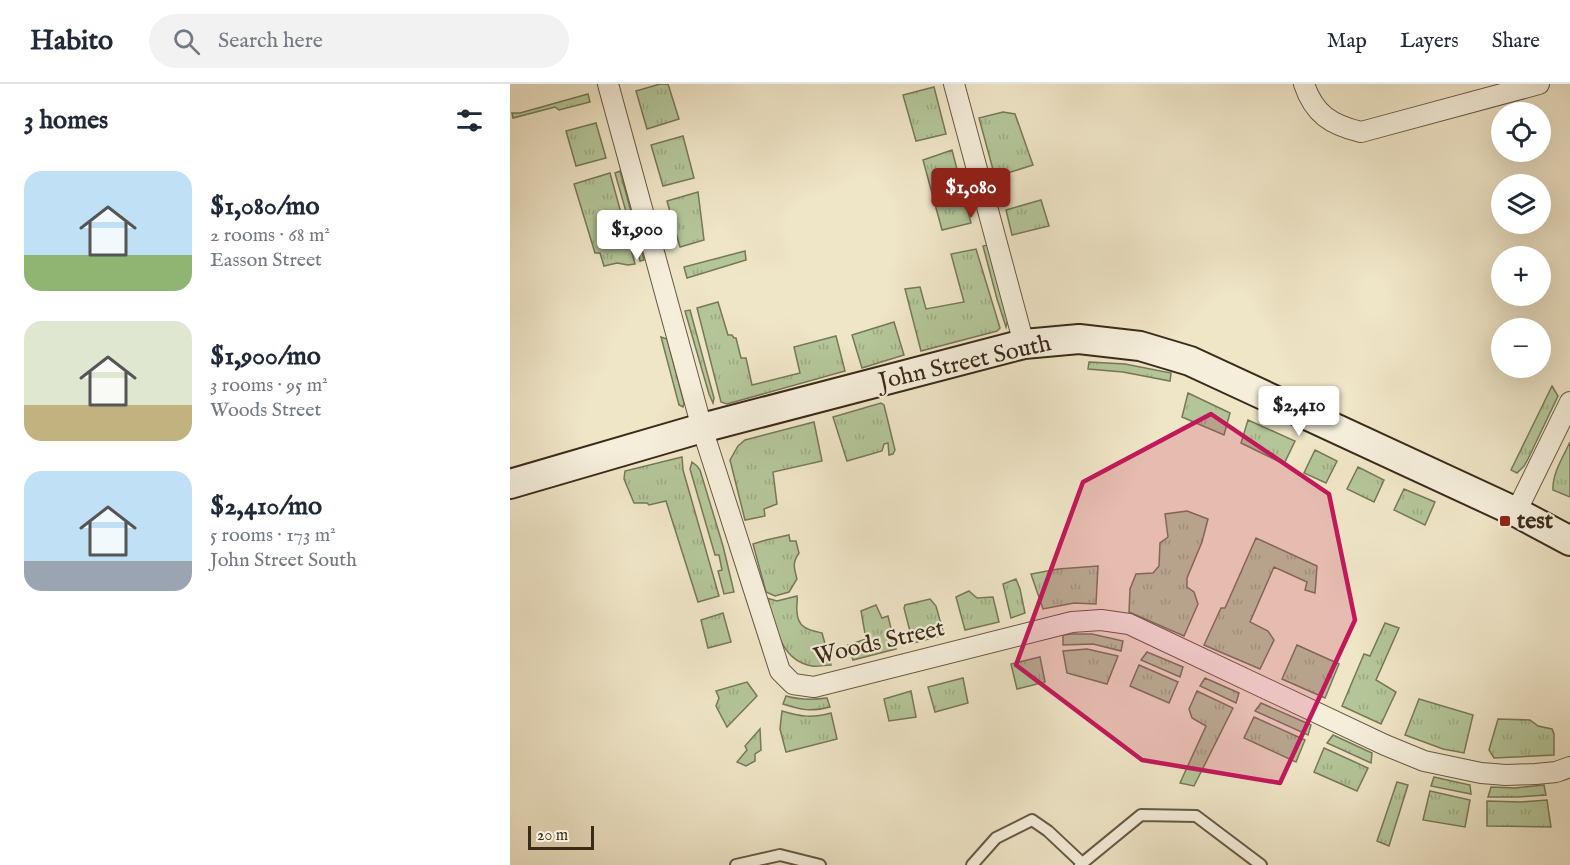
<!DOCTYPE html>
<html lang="en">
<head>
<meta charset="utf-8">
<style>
  :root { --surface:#fff; --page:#f2f2f3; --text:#1f2937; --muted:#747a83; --line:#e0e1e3; --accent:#8f2418 }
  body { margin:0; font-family:"IM FELL English",serif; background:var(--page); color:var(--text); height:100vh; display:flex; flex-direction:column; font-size:22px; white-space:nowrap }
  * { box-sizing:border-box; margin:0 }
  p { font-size:20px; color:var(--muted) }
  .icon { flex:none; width:33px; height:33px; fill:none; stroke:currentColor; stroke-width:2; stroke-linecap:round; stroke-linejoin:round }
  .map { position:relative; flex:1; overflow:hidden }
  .side { display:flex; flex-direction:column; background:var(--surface); width:510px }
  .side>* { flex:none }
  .controls { position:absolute; left:981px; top:18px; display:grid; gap:12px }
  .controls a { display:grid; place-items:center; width:60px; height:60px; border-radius:50%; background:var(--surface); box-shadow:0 6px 24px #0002; font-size:30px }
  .scale { position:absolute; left:18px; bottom:15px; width:66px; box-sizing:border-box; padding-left:6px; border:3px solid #3a2a18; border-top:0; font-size:16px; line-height:21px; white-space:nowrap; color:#3a2a18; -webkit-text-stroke:4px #f5eedb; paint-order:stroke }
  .price { position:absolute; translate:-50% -51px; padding:0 14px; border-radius:6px; background:#fff; color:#222; font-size:20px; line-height:39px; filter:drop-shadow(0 2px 3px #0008) }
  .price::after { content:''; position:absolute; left:50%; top:36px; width:18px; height:14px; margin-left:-9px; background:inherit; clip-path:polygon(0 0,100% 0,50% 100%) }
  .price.on { background:var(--accent); color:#fff }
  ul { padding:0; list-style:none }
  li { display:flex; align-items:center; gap:18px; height:150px; padding:0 24px }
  li span { display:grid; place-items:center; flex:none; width:168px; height:120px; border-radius:18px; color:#555 }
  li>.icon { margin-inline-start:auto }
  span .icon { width:72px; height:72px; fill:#fffc; stroke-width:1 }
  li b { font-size:26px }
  h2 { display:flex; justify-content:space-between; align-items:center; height:72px; padding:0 24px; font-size:26px }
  header { display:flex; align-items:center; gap:36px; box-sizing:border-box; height:84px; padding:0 30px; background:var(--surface); border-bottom:2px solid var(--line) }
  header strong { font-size:28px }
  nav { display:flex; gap:33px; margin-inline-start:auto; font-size:21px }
  .search { width:420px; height:54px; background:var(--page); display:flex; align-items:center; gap:15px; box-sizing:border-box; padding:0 21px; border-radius:33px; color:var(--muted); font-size:22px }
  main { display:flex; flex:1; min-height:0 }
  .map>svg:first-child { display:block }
  .grass { fill:url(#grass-tufts); stroke:#777858; stroke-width:1.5 }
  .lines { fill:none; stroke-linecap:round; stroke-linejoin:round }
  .lane-casing { stroke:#675944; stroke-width:14 }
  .street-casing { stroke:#675944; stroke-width:22 }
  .secondary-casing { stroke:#3a2a18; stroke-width:32 }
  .lane { stroke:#f5eedb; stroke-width:10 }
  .street { stroke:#f5eedb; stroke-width:20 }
  .secondary { stroke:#f5eedb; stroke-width:28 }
  .marked { fill:#c2185b; fill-opacity:0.2; stroke:#c2185b; stroke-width:4.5; stroke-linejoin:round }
  .poi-dot { fill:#8f2418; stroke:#f5eedb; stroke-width:2 }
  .labels { text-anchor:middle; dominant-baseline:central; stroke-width:4.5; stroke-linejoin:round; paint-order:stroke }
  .street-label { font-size:24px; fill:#3a2a18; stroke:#f5eedb }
  .poi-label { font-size:24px; font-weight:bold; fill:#3a2a18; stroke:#f5eedb; text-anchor:start }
</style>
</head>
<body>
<header>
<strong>Habito</strong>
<div class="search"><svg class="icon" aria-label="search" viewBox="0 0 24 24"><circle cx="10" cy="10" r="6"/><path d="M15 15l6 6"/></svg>Search here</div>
<nav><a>Map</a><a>Layers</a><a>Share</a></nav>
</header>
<main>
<section class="side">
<h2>3 homes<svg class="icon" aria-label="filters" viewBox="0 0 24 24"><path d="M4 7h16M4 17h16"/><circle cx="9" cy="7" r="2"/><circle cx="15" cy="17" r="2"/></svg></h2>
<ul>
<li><span style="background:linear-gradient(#bfe0f5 70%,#8fb573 0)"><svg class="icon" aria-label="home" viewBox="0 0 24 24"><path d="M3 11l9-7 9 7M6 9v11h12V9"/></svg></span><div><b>$1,080/mo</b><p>2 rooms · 68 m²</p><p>Easson Street</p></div></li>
<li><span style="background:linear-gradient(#dfe7d0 70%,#c2b280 0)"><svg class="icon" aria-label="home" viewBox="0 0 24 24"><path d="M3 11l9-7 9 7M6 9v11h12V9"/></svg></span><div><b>$1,900/mo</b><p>3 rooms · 95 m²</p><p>Woods Street</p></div></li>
<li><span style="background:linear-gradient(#bfe0f5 75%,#9aa5b1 0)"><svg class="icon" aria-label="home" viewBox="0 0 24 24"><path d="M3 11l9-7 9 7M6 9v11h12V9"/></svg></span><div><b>$2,410/mo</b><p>5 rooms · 173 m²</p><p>John Street South</p></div></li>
</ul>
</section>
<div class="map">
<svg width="1060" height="781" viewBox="0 0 1060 781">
  <defs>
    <pattern id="grass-tufts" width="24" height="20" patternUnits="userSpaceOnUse" patternTransform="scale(1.5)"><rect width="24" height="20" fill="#b4c699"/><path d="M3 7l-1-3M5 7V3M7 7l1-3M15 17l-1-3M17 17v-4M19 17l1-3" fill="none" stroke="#9caa83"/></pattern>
  </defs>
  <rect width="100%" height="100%" fill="#efe5c7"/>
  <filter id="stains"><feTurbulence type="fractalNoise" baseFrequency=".00333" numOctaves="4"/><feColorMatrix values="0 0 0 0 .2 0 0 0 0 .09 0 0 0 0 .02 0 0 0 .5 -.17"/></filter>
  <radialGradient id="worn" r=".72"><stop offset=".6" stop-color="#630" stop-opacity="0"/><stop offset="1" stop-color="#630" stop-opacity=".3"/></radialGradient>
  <path class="grass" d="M150,0h8l11,35 -32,10 -11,-38z
    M424,3l12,47 -30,7 -13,-46z
    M78,10l2,8 -31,8 -4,-3 -42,11 -1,-5h8z
    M493,28l12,2 18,51 -38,12 -16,-59z
    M86,39l10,35 -30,8 -10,-35z
    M173,52l11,42 -31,8 -12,-41z
    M442,66l19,73 -29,7 -19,-70z
    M110,87l24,89 -4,1 -25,-88z
    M100,89l25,91 -7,1 -11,-2 -13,3 -4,-13h-5l-21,-69z
    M188,108l6,48 -24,7 -13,-46z
    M531,116l8,26 -37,9 -6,-25z
    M478,161l20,74 -2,8 -9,-28 -14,-53z
    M466,165l24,79 -3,3 -76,20 -16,-62 15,-2 6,22 38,-7 -13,-48z
    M235,167l1,9 -59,18 -3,-11z
    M208,218l10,33h4l2,3h2l5,20h5l6,27 48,-12 -6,-26 42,-11 9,35 -118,33 -6,-2 -24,-94z
    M180,226l24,88 -1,5 -4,-9 -24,-83z
    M384,238l10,33 -42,13 -10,-33z
    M151,253l6,2 17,64 -1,4 -4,-2z
    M579,278l36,2 46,9 -1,8 -47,-9 -35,-3z
    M1042,302l6,10 -30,63 -4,7 -7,7 -6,-3z
    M678,309l42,20 -6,22 -42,-18z
    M371,319l3,2 11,45 -2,4 -4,1 -1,-12 -4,1 -2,7 -35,10 -14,-44z
    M738,336l47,21 -11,23 -43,-21z
    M304,338l8,39 -49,11 4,32 -13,5 1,7 -20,4 -15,-60 8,-14 7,-6z
    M1060,358v55l-17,-7c-1,-16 10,-33 17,-48z
    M805,366l22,11 -11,22 -22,-10z
    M172,373l1,13 36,126 -21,6 -32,-101 -17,4 -2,-2h-13l-10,-24 1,-8z
    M182,378l5,4 3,4 23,76 11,46 -10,2 -6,-23 4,-1 -3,-15h-4l-25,-86z
    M848,383l26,13 -10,22 -27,-13z
    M894,405l31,13 -10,23 -31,-15z
    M677,427l21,8 -6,23 -15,36v9l7,5 4,12 -14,32 -55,-24 1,-23 6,-15 17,-1 6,-7 1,-23 8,-6 -3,-23z
    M279,451l1,6h6l3,12c-7,10 -5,15 -2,26l-8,13 -14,4 -9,-4 -13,-48 13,-4z
    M746,454l61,28 -2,27 -10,-3 2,-8 -33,-15 -24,55 18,9 6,9 -14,29 -56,-24 17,-37h4z
    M588,482l-2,38 -22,-1 -31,6 -12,-35 27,-5z
    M506,495l4,10 5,24 -14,5 -8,-34z
    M459,507l8,7 16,-1 6,25 -34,8 -9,-33z
    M287,512c1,5 -1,10 0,15 0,17 12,19 25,22l9,32c-6,0 -13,2 -19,1 -32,-5 -38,-43 -45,-68l10,3z
    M420,515l6,7 8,29 -31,8 -9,-35 1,-3z
    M366,521l6,13 6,-2 8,33 -43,11 -5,-15 18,-6 -5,-28z
    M213,529l8,29 -23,6 -7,-28z
    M875,539l14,5 -23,52 20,12 -15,32 -39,-18 22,-52 6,2z
    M562,550h20l31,7 -2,10 -28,-7 -30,1v-10z
    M787,561l42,19 -14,34 -43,-19z
    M577,565l31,7 -11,28 -40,-11 -4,-22z
    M637,568l36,15 -3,10 -39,-17z
    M530,573l5,25 -28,7 -6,-25z
    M629,581l39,17 -9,21 -39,-17z
    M453,594l5,25 -33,9 -7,-25z
    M695,594l34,15 -3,10 -36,-17z
    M237,598l10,14 -30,31 -11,-21 3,-8 -3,-7z
    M401,607l5,26 -27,4 -5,-22z
    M687,607l36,17 -39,78 -14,-3 26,-57 -14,-8 -3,-9z
    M276,612c14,4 26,4 41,2l3,9c-19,5 -29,3 -47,-3z
    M909,615l54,16 -9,38 -21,-4 -38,-14z
    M751,619l50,22 -3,10 -53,-24z
    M272,627c19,6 30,7 49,2l6,26 -51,13 -6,-23z
    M744,633l51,23 -9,22 -52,-24z
    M988,635l32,1 8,6 14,3 2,5v21l-60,3 -5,-8z
    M250,645l1,21 -6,4v7l-9,5 -9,-4 10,-12 -2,-4z
    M823,651l39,18 -1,10 -44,-20z
    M814,664l44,20 -11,23 -43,-19z
    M924,693l36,8 1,9 -40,-8z
    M887,698l11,3 -19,61 -12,-5z
    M1034,701l2,10 -29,2h-29l3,-10 24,1z
    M920,707l40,9 -5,27 -42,-7z
    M1037,716l4,27 -64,-1v-25l34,1z"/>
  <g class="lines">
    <g class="lane-casing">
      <path id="lane" d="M226,781l44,-10 40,10
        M462,781l24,-27 36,-18 16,11 34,32
        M570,781l61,-50 55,1 65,49"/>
    </g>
    <g class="street-casing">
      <path id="street" d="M98,0l94,344 78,243 13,13 21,3 258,-65 29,-2 28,4 256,121 39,16 57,12 25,2 30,-1 20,-2 14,-5
        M444,0l70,260
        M794,0c10,30 27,41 57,48l178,-48
        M1006,428l54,-110"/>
    </g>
    <g class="secondary-casing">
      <path id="secondary" d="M0,400l192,-56 322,-84 55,-5 61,7 50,15 326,151 54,29"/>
    </g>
    <use href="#lane" class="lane"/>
    <use href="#street" class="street"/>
    <use href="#secondary" class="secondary"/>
  </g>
  <path class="marked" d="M701,330l118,80 26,126 -75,163 -138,-23 -126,-95 67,-183z"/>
  <rect class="poi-dot" x="989" y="431" width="12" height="12" rx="3"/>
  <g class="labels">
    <g class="street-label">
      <text transform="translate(455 279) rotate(-13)">John Street South</text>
      <text transform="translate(369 559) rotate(-13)">Woods Street</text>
    </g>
    <g class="poi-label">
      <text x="1007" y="437">test</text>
    </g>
  </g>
  <rect width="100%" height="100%" filter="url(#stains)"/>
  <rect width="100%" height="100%" fill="url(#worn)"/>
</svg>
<div class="controls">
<a><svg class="icon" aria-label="locate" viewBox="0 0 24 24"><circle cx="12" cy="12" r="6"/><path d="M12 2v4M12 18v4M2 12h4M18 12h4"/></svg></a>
<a><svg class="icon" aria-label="layers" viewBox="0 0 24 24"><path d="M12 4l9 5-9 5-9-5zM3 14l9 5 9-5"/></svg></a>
<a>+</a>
<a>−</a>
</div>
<div class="scale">20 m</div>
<b class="price on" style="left:461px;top:135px">$1,080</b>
<b class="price" style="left:127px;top:177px">$1,900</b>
<b class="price" style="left:789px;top:353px">$2,410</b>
</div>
</main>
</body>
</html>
